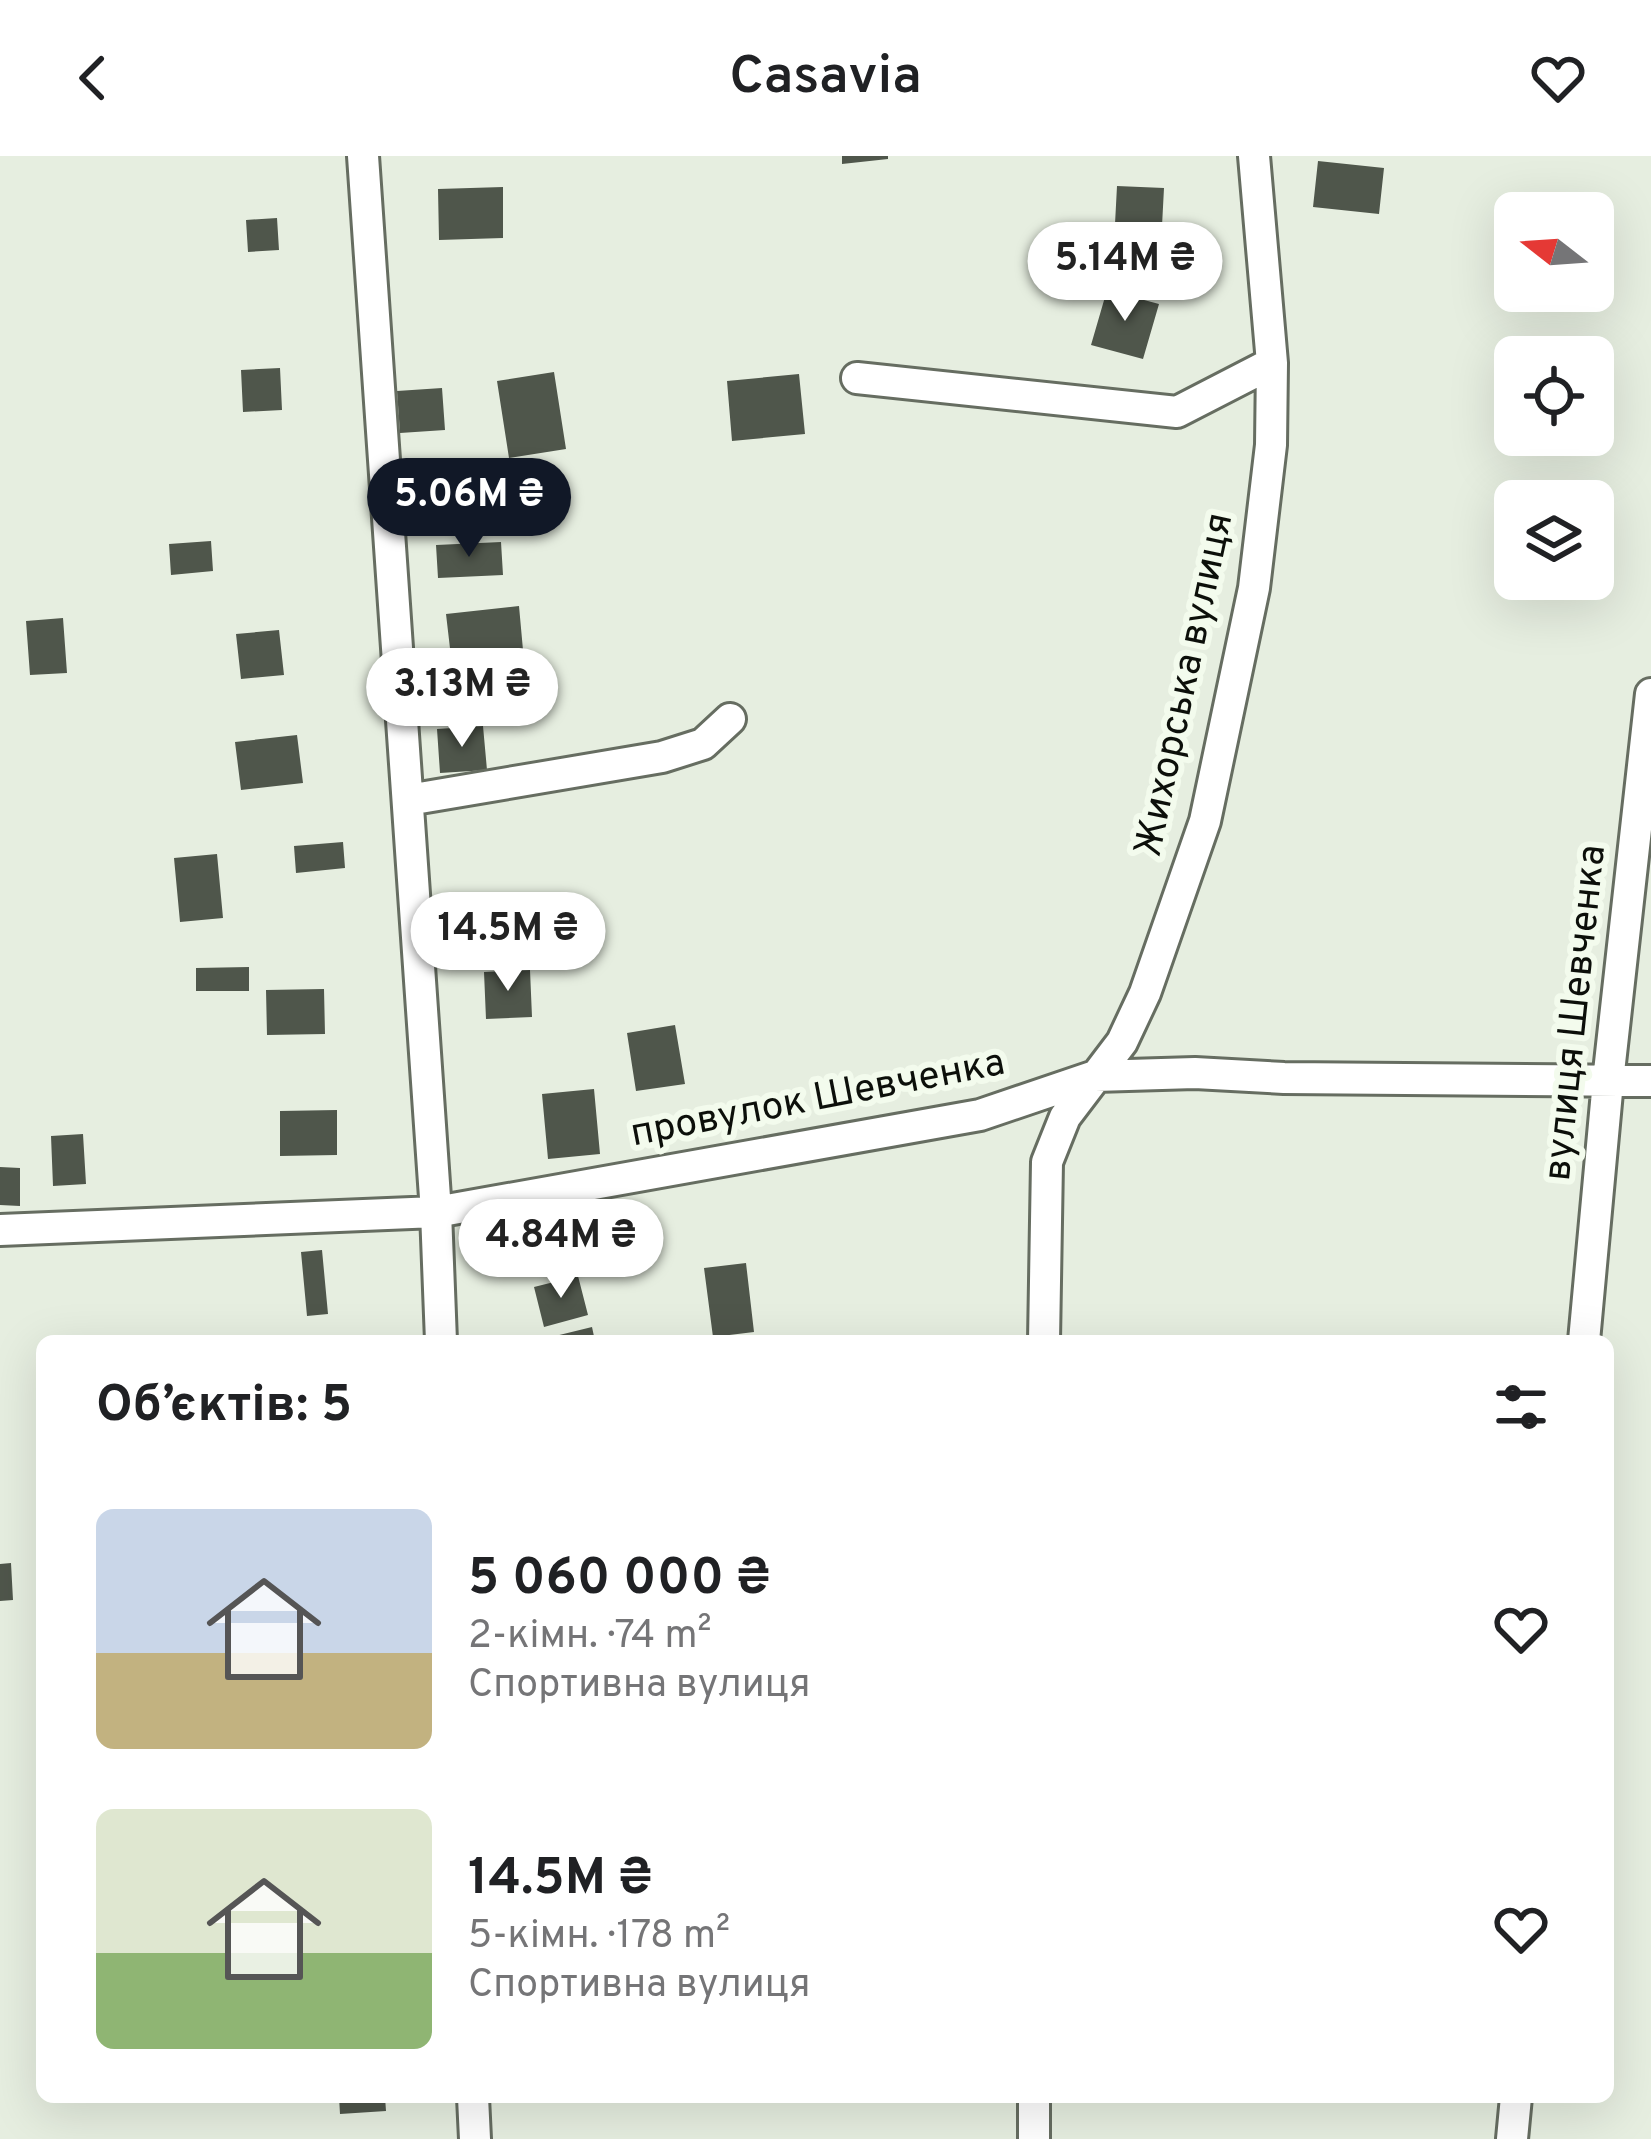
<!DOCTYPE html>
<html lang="uk">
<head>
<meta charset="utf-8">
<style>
  :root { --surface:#fff; --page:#f2f2f2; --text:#202124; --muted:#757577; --accent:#111827 }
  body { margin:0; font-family:Overpass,sans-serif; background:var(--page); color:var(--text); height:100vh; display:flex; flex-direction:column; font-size:45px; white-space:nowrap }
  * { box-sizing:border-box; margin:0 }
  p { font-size:39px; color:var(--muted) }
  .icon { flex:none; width:66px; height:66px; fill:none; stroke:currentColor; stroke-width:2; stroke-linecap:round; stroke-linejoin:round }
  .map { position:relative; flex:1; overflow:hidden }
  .panel { position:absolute; left:36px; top:1179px; width:1578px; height:768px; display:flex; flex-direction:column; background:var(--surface); border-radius:18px; box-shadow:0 12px 48px #0002 }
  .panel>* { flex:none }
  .needle { width:78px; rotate:287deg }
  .buttons { position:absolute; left:1494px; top:36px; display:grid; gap:24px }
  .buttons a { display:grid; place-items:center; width:120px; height:120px; border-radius:18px; background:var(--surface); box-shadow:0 12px 48px #0002; font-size:60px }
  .price { position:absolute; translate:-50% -102px; padding:0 27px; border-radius:42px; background:#fff; color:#222; font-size:39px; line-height:78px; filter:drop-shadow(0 3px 6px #0008) }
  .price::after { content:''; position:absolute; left:50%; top:72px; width:36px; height:27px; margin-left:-18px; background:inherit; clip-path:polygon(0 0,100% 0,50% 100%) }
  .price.current { background:var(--accent); color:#fff }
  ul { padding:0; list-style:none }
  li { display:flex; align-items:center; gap:36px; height:300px; padding:0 60px }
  li span { display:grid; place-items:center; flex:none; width:336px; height:240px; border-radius:18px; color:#555 }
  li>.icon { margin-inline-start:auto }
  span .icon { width:144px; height:144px; fill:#fffc; stroke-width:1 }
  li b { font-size:51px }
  h2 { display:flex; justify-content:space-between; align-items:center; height:144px; padding:0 60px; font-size:51px }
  header { display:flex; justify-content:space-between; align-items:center; height:156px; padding:0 60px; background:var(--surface); font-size:54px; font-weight:600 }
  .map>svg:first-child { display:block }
  .building { fill:#4f564b }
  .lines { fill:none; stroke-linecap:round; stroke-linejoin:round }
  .minor-casing { stroke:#666d61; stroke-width:36 }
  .minor { stroke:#fff; stroke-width:30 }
  .labels { text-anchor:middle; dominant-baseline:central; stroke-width:12; stroke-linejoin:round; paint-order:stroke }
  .street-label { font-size:39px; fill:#0c0f0a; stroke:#f3fbed }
</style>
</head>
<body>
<header><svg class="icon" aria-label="back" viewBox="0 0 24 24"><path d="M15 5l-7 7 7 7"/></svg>Casavia<svg class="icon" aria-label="heart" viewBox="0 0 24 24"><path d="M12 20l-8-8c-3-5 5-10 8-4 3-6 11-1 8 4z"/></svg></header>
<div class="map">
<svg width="1651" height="1983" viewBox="0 0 1651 1983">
  <rect width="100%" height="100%" fill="#e6eee0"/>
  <path class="building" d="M842,0h46v3l-46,5z
    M1318,5l66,7 -5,46 -66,-7z
    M1117,30l47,2 -2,38 -47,-2z
    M503,31v51l-64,2 -1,-51z
    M277,62l2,32 -31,2 -2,-32z
    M1107,134l52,14 -16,55 -52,-14z
    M280,212l2,42 -39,2 -2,-42z
    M554,216l12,77 -57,9 -12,-77z
    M799,218l6,60 -73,7 -5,-60z
    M442,232l3,42 -45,3 -3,-42z
    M211,385l2,30 -42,4 -2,-31z
    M501,386l2,33 -65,3 -2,-33z
    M519,450l4,44 -72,7 -5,-43z
    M63,462l4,55 -37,2 -4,-54z
    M279,474l5,45 -43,4 -5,-45z
    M483,570l4,44 -47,3 -3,-44z
    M297,579l6,48 -62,7 -6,-48z
    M343,686l2,26 -49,5 -2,-27z
    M217,698l6,64 -43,4 -6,-64z
    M249,811v24h-53v-23z
    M530,814l2,47 -46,2 -2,-47z
    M324,833l1,45 -58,1 -1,-45z
    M675,869l10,59 -49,7 -9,-58z
    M594,933l6,65 -52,5 -6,-65z
    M337,954v45l-57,1v-45z
    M83,978l3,50 -33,2 -2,-50z
    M0,1011l20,1v38l-20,-1z
    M322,1094l6,64 -21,2 -6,-64z
    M746,1107l8,69 -41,5 -9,-69z
    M578,1120l10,39 -44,12 -10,-40z
    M592,1171l3,14h-52v-2z
    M11,1407l2,37 -13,1v-37z
    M339,1941h46l1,14 -46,3z"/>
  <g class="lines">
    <g class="minor-casing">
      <path id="minor" d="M363,0l73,1056 5,129
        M857,222l320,34 95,-49
        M408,644l254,-43 41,-13 27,-25
        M0,1074l436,-18 544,-97 115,-39 100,-3 89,5 367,3
        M1044,1185l3,-179 18,-45 57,-75 23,-49 60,-172 49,-233 17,-143 1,-82 -18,-207
        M1584,1185l24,-260 43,-387
        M473,1941l2,42
        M1034,1983v-42
        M1512,1983l4,-42"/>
    </g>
    <use href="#minor" class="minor"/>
  </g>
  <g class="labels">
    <g class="street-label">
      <text transform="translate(1186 529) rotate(-78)">Жихорська вулиця</text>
      <text transform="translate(1577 857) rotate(-84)">вулиця Шевченка</text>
      <text transform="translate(818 944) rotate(-11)">провулок Шевченка</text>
    </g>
  </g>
</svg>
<div class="buttons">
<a><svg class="needle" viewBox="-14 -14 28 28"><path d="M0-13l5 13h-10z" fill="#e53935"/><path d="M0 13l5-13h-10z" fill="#757577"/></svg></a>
<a><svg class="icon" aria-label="locate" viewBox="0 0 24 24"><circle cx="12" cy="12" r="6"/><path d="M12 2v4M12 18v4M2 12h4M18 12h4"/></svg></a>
<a><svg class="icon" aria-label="layers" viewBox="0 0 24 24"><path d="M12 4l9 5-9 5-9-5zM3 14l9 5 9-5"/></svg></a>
</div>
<b class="price" style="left:1125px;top:168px">5.14M ₴</b>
<b class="price current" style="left:469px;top:404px">5.06M ₴</b>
<b class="price" style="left:462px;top:594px">3.13M ₴</b>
<b class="price" style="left:508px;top:838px">14.5M ₴</b>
<b class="price" style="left:561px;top:1145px">4.84M ₴</b>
<section class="panel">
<h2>Об’єктів: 5<svg class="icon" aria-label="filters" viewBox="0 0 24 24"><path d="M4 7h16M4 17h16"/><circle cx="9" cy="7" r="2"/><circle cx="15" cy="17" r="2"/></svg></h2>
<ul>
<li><span style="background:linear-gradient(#c9d6e8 60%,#c2b280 0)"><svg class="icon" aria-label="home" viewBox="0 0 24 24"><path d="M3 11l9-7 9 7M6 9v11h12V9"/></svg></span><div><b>5 060 000 ₴</b><p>2-кімн. · 74 m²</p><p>Спортивна вулиця</p></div><svg class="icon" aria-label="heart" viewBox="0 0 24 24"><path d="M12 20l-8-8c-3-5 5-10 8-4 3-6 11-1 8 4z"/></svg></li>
<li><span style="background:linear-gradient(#dfe7d0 60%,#8fb573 0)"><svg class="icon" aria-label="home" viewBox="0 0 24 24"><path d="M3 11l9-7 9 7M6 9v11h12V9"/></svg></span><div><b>14.5M ₴</b><p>5-кімн. · 178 m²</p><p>Спортивна вулиця</p></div><svg class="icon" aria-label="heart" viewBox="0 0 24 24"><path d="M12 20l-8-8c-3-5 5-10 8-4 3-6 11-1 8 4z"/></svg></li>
</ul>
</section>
</div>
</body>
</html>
